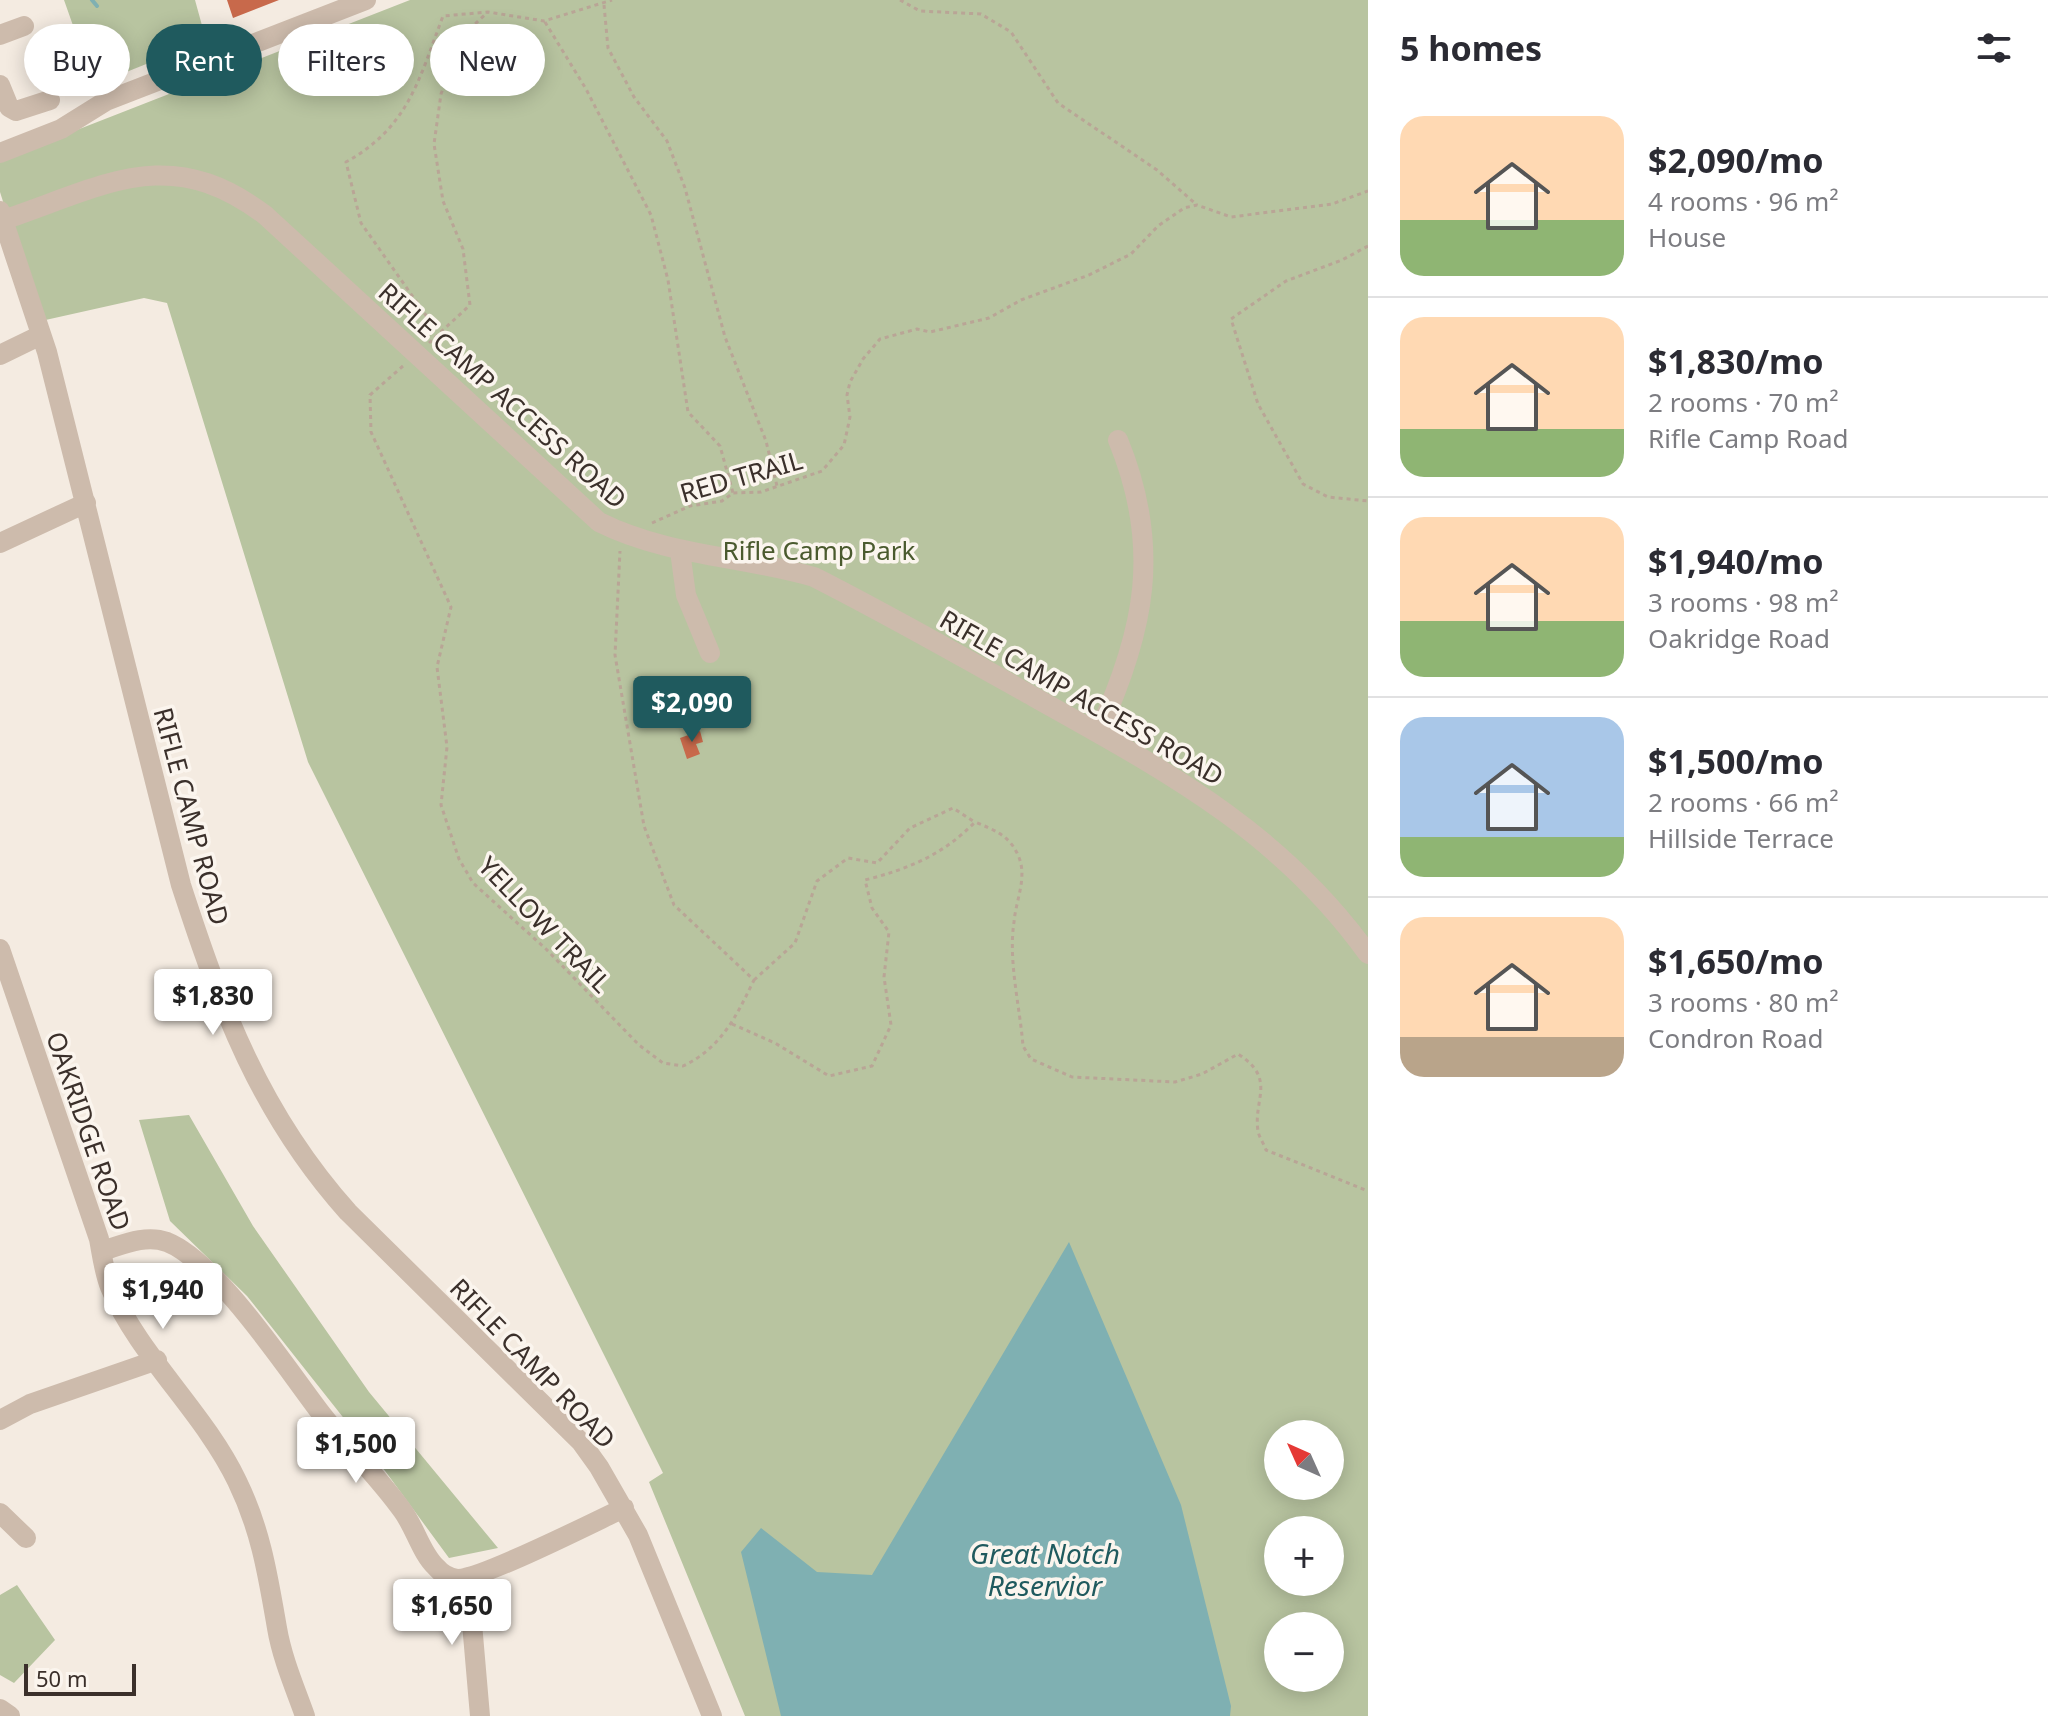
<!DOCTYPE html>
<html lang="en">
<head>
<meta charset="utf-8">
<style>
  :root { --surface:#fff; --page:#f7f7f7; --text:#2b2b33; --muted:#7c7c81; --line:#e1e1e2; --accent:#1f5a5e }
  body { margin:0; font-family:"Noto Sans",sans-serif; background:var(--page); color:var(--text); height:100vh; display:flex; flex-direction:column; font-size:30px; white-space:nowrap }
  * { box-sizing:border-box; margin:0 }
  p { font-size:26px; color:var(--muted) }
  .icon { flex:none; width:44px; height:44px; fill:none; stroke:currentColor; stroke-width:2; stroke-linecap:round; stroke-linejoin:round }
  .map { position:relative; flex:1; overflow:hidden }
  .side { display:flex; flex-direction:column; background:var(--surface); width:680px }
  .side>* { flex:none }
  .banner { position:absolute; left:24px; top:24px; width:760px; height:72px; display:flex; gap:16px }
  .needle { width:52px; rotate:315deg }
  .fabs { position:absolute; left:1264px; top:1420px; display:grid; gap:16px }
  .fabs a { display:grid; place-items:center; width:80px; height:80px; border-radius:50%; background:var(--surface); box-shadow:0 4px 20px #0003; font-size:40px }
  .scale { position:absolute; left:24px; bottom:20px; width:112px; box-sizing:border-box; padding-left:8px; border:4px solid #3b302b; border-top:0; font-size:22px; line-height:28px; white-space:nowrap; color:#3b302b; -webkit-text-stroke:6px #fbf5ee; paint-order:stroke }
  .price { position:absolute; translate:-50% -68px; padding:0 18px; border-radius:8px; background:#fff; color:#222; font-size:26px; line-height:52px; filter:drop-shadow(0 2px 4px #0008) }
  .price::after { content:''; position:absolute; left:50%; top:48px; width:24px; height:18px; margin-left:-12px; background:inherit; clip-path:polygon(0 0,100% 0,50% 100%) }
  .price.selected { background:var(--accent); color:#fff }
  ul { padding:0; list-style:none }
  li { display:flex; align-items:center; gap:24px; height:200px; padding:0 32px }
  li+li { border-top:2px solid var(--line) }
  li span { display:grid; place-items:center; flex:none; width:224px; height:160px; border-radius:24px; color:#555 }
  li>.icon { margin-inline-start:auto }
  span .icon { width:96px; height:96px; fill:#fffc; stroke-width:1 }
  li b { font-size:34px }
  h2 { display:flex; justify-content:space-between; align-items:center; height:96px; padding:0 32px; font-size:34px }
  .tag { padding:0 28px; border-radius:36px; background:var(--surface); box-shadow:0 4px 20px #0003; font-size:28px; line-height:72px }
  .tag.selected { background:var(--accent); color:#fff }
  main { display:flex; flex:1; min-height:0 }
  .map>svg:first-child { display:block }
  .green { fill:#b8c4a0; fill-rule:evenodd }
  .water { fill:#7fb0b2 }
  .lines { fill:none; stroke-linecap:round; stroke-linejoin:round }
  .stream { stroke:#7fb0b2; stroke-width:4 }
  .building { fill:#c8694b }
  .path { stroke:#b9a596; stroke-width:3; stroke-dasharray:4 4; stroke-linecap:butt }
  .minor { stroke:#cdbbac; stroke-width:20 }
  .labels { text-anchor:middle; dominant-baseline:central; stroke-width:7; stroke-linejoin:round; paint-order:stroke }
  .street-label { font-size:26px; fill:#3b302b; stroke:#fbf5ee }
  .park-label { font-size:26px; fill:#4a5a2e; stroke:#fbf5ee }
  .water-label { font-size:28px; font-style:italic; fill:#1f5a5e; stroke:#fbf5ee }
</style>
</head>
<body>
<main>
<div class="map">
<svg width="1368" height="1716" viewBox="0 0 1368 1716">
  <rect width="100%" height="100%" fill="#f4ebe1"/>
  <path class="green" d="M64,0h131l11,40 -112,45z
    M410,0h958v1716h-623l-96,-234 14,-9 -355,-711 -141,-459 -23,-5 -103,23 -41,-129v-32zM1278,1434h52v52h-52zM1278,1530h52v52h-52zM1278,1626h52v52h-52z
    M189,1115l64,111 116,166 129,156 -49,10 -69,-94 -133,-168 -77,-75 -31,-101z
    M17,1585l38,55 -41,43 -14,-8v-80z"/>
  <path class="water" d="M1069,1242l112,263 50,201 -1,10h-449l-40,-164 20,-24 56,44 55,3z"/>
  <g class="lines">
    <path class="stream" d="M92,0l5,6"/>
  </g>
  <path class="building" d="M227,0h52l-46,18z
    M700,731l3,11 -7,2 4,10 -13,5 -7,-21z"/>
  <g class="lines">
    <path class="path" d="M900,0l20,11 61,3 30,18 47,71 99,67 40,35
      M604,5l4,43 26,49 33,44 18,47 40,149 41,104 11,45
      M545,22l41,67 65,126 17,65 20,132 32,34 13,47
      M1368,246l-26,14 -56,21 -55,38 27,85 45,80 25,13 40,4
      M423,338l7,-17 -69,-98 -15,-61c63,-35 73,-83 97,-146l45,-4 56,9 68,-21
      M429,343l41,-38 -7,-56 -20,-48 -9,-57 7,-50 22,-59 25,-23
      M403,366l-33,29 1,37 80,175 -14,60 10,80 -6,58 18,54 14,24 73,66 93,96 24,18 20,3c38,-18 53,-49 71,-86l-80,-75 -30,-79 -29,-171 5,-104
      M652,523l38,-17 32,-5 11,-8 28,-1 61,-21 22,-26 6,-28 -3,-22 3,-13 13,-23 17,-20 37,-10 13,3 59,-14 32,-18 68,-25 42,-21 27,-28 26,-18 13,-3 34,12 101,-13 36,-13
      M754,980l41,-37 22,-62 31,-23 29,5 33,-35 43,-20 20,13
      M732,1024l43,19 54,33 43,-10 19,-41 -7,-48 5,-45 -17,-24 -7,-28c43,-11 78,-25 110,-58 19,8 34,13 43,33 10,22 -2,44 -4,67 -6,39 6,85 9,124l8,13 41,18 103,5 27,-8 36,-20c39,25 15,45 20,77 1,6 6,13 8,19l102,41"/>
    <path class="minor" d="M0,35l24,-9
      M0,85l9,22 7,4 34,-11
      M0,153l61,-24 45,-28 260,-101
      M0,211l47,141 134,533c40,123 79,229 167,327l233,230 18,25 39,68 74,181
      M3,220c102,-34 165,-78 262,-5l334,307c68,34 143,34 215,55 75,38 147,79 220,120 130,73 245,133 334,257
      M0,355l41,-20
      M0,543l86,-40
      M680,551l6,44 24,58
      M1098,733c47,-102 64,-186 20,-293
      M0,949l99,290c3,16 5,33 11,48 29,69 94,125 127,194 24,49 31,95 40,147 5,30 18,60 28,88
      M102,1251c20,-6 43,-17 65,-9 50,20 120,127 153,170 26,34 57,63 82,98 13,17 19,43 34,57 5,6 13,11 21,12 23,1 139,-58 167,-71
      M0,1420l30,-16 127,-44
      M0,1513l26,25
      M468,1577l12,139
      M0,1709l10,7"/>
  </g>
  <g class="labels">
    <g class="street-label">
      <text transform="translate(503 395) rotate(42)">RIFLE CAMP ACCESS ROAD</text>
      <text transform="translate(741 476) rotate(-16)">RED TRAIL</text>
      <text transform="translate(1082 697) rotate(30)">RIFLE CAMP ACCESS ROAD</text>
      <text transform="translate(192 816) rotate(75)">RIFLE CAMP ROAD</text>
      <text transform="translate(545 924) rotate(46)">YELLOW TRAIL</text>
      <text transform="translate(89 1131) rotate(71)">OAKRIDGE ROAD</text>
      <text transform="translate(533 1363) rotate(46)">RIFLE CAMP ROAD</text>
    </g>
    <g class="park-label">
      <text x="819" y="550">Rifle Camp Park</text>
    </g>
    <g class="water-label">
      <text x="1045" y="1553">Great Notch<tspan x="1045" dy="32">Reservior</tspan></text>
    </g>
  </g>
</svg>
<div class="fabs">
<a><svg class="needle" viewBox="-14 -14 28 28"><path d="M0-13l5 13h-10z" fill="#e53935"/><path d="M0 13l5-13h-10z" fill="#7c7c81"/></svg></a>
<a>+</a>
<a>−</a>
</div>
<div class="scale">50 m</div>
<b class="price selected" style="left:692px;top:744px">$2,090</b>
<b class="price" style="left:213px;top:1037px">$1,830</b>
<b class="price" style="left:163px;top:1331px">$1,940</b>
<b class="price" style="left:356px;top:1485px">$1,500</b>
<b class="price" style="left:452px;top:1647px">$1,650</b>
<div class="banner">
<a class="tag">Buy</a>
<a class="tag selected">Rent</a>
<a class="tag">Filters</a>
<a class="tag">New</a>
</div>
</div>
<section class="side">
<h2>5 homes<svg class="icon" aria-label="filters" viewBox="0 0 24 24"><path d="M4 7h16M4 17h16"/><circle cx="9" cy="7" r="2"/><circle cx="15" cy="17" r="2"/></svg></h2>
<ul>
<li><span style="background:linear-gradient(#ffd9b3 65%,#8fb573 0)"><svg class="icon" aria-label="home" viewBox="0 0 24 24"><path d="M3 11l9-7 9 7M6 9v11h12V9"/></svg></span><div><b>$2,090/mo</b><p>4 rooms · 96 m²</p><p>House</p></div></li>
<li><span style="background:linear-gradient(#ffd9b3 70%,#8fb573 0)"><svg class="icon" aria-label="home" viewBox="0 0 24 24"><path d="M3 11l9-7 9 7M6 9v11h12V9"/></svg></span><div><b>$1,830/mo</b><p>2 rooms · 70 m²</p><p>Rifle Camp Road</p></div></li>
<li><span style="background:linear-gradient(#ffd9b3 65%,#8fb573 0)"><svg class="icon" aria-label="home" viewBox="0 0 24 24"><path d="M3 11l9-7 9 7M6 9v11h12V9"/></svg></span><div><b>$1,940/mo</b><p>3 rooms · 98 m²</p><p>Oakridge Road</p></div></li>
<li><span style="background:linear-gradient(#a9c7e8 75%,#8fb573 0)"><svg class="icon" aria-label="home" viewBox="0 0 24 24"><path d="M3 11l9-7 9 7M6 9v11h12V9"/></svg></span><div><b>$1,500/mo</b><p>2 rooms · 66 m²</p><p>Hillside Terrace</p></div></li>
<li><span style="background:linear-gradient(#ffd9b3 75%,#b9a48a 0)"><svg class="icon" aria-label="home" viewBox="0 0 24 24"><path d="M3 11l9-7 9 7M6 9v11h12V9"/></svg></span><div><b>$1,650/mo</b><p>3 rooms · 80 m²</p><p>Condron Road</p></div></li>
</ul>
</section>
</main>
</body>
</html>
